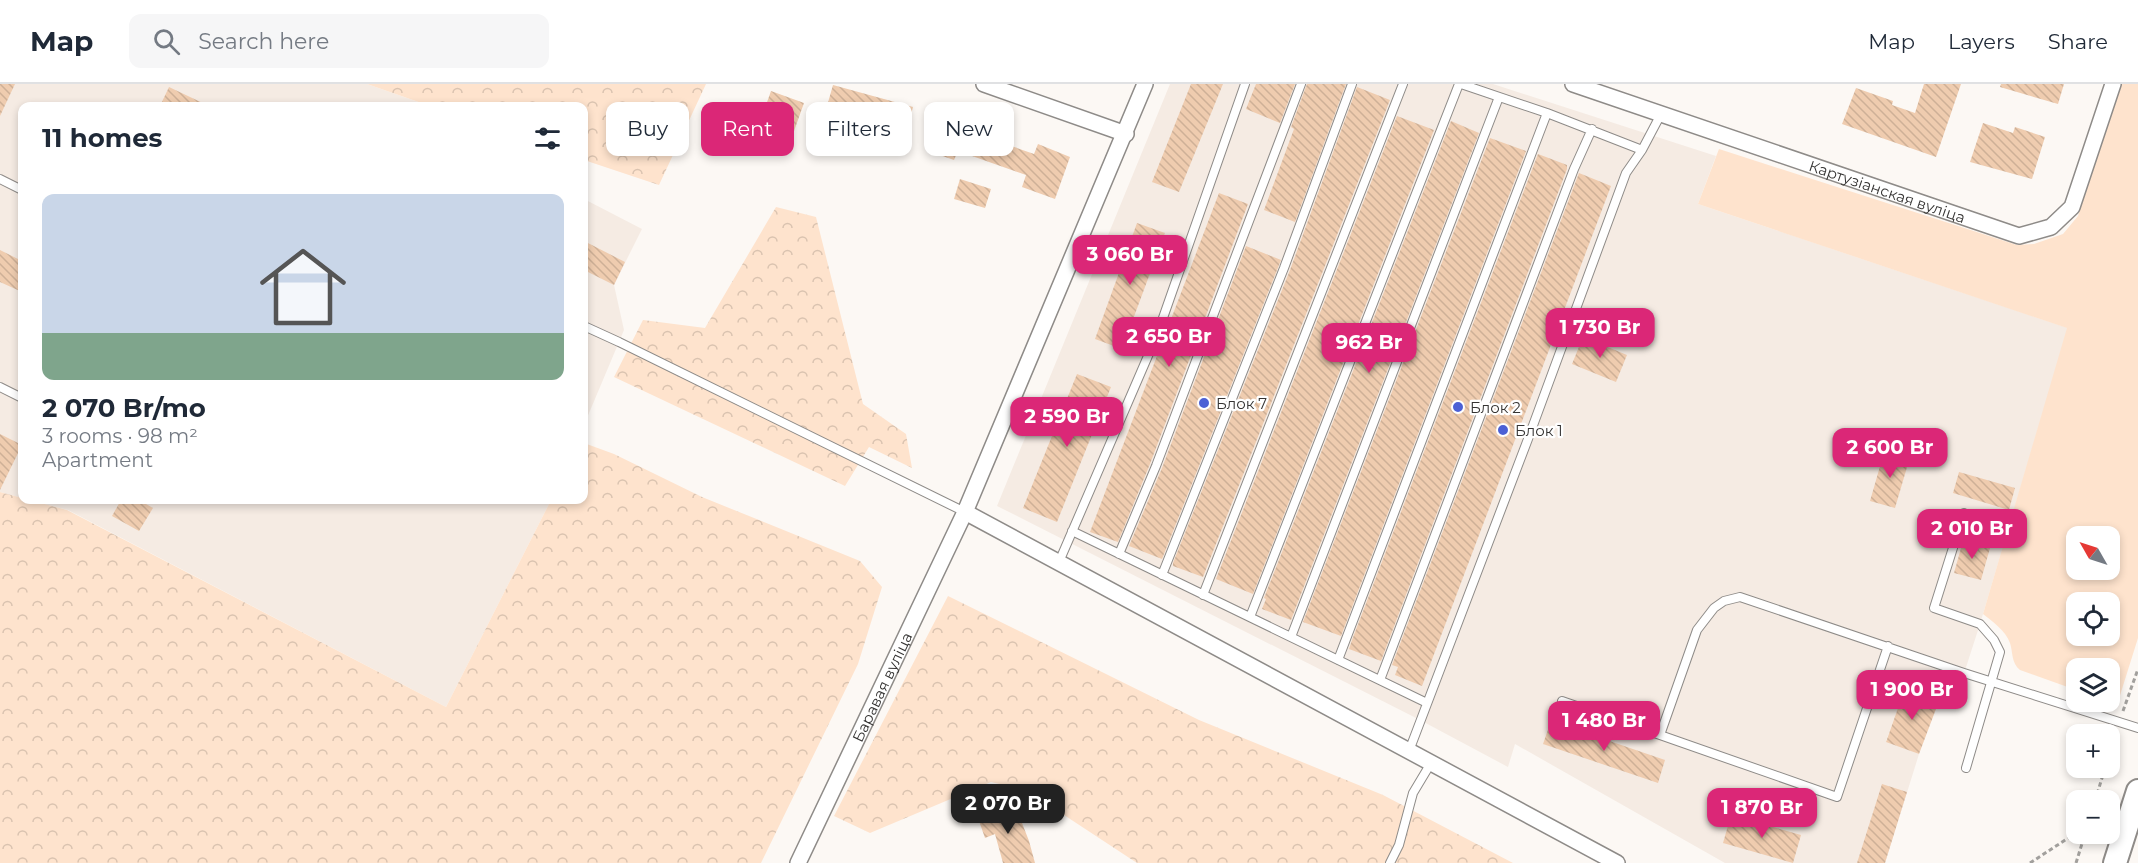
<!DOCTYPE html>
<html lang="en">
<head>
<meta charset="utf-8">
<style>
  :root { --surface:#fff; --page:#f6f6f7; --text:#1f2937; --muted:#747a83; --line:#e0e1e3; --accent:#db2777 }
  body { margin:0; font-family:Montserrat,sans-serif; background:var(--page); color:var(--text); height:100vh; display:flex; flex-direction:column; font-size:22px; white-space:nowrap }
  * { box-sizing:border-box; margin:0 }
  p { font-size:20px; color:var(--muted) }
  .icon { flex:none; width:33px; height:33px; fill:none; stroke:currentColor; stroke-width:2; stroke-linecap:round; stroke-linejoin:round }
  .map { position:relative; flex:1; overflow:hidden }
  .drawer { position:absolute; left:18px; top:18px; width:570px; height:402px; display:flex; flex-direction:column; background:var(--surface); border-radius:12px; box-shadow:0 3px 9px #0003 }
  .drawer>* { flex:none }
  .hud { position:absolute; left:606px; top:18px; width:570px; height:54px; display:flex; gap:12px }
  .needle { width:39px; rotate:309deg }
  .fabs { position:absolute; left:2066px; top:442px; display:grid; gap:12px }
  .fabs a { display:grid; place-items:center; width:54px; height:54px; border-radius:12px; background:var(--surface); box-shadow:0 3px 9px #0003; font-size:30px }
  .price { position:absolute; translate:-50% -51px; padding:0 14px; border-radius:12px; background:var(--accent); color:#fff; font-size:20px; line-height:39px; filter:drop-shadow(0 2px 3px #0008) }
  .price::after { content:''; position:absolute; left:50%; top:36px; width:18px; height:14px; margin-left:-9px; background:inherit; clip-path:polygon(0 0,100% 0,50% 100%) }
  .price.active { background:#222; color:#fff }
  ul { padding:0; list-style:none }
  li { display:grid; align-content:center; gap:12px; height:318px; padding:0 24px }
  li+li { border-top:2px solid var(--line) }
  li span { display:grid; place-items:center; height:186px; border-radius:12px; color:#555 }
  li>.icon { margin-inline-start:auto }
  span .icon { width:108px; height:108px; fill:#fffc; stroke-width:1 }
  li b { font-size:26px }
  h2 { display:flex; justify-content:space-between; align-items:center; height:72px; padding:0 24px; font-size:26px }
  .pill { padding:0 21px; border-radius:12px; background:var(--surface); box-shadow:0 3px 9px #0003; font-size:21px; line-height:54px }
  .pill.active { background:var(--accent); color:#fff }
  header { display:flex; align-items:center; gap:36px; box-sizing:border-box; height:84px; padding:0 30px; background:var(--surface); border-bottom:2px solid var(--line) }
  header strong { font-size:28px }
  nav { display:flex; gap:33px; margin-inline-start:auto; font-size:21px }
  .search { width:420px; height:54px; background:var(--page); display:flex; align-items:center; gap:15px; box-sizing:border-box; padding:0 21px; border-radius:12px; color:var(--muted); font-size:22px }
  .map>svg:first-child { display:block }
  .built { fill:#f5ebe3 }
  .green { fill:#fee3cd; fill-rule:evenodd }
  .forest { fill:url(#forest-crowns) }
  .building { fill:url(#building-back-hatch) }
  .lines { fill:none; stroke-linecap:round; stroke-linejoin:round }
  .service-casing { stroke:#8e8b88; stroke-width:10 }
  .minor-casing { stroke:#8e8b88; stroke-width:18 }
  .primary-casing { stroke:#8e8b88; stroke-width:26 }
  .path { stroke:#a2a09d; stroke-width:3; stroke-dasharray:4.5 3; stroke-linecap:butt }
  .service { stroke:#fff; stroke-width:8 }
  .minor { stroke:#fff; stroke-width:15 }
  .primary { stroke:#fff; stroke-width:22 }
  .poi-dot { fill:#4c60d5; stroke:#fff; stroke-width:2 }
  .labels { text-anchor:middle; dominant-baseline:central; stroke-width:4.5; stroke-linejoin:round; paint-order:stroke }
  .street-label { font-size:15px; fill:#353433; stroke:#fff }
  .poi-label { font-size:15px; fill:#353433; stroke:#fff; text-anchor:start }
</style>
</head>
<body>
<header>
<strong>Map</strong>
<div class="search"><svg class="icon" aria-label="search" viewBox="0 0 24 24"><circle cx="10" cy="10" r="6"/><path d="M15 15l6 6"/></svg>Search here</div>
<nav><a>Map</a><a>Layers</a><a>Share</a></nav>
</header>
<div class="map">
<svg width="2138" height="779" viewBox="0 0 2138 779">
  <defs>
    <pattern id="forest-crowns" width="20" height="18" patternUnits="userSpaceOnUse" patternTransform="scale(1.5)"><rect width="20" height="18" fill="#fee3cd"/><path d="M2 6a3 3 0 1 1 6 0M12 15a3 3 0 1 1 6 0" fill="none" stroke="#dac3b0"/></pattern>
    <pattern id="building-back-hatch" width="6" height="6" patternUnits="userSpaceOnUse" patternTransform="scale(1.5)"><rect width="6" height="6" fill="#efccaf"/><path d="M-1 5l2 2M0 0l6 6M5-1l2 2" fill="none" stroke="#ceb097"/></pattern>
  </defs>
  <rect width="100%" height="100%" fill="#fcf8f4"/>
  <path class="built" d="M0,0h367l63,22h-408v392l-22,-6z
    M1170,0h323l223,72 -18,48 370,124 -88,296 -21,65 -5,-1 -15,13 -34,-12 -19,52 33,13 -34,109h-160l-210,-119 -7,23 -88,-47 -423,-214z
    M584,115l58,30 -28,56 10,45 -40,95z
    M28,416h523l-105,207 -378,-197z"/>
  <path class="green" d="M2119,0h19v554l-21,67 -8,-3v-33h-33v21l-56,-20c-9,-7 -7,-18 -10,-27 -5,-13 -17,-21 -27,-29l84,-286 -369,-124 21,-55 298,96 17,-1 29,-10 15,-18zM2076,453h33v33h-33zM2076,519h33v33h-33z"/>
  <path class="forest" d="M367,0h339l-47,101 -75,-25v-54h-154z
    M776,123l40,10 47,187 43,30 6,34 -43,-21 -24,39 -231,-109 29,-57 62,8z
    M584,359l30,11 88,43 158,64 22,26 -24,77 -97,199h-761v-371l67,18 379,197 105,-207h33z
    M948,512l251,124 184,75 130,68h-376l-111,-73 -35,-8 -121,51 -36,-17z"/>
  <path class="building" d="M0,0h15l-15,32z
    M1191,0h32l-44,108 -27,-10z
    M1256,0h39l-15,39 -34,-14z
    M1307,0h39l-51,138 -31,-12 30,-81 -3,-2z
    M1924,0h37l-25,73 -94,-33 14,-36 37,13 -1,4 23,8z
    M2001,0h63l-6,20 -58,-17z
    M833,1l80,22 -7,27 -50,-13v2l-31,-10z
    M169,3l40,19h-49z
    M1357,3l33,13 -187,477 -30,-11v-3l117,-293z
    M771,7l33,12 -10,28 -33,-12z
    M1397,32l37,14 -181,464 -37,-15z
    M944,34l23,9 -1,3 68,24 4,-10 32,13 -15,42 -33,-12 4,-12 -68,-24 -4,9 -23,-8z
    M1451,37l28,12 -188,487 -29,-11 4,-10 -2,-1z
    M1983,39l30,10 2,-6 30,10 -13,42 -62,-17z
    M1490,54l36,13 -185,485 -38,-14z
    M1538,70l29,11v4l-186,492 -32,-12 3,-9z
    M1579,89l32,13 -189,500 -27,-11 3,-8 -6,-2z
    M960,95l31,10 -6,19 -31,-9z
    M1219,109l29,11 -98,260 -32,78 -28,-10z
    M1137,139l28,10 -43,116 -27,-10z
    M584,157l41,21 -11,23 -30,-15z
    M1246,162l35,14 -119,299 -33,-13 33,-78z
    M0,166l22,11v31l-22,-10z
    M1583,253l44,18 -11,27 -44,-18z
    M1077,290l34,13 -54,135 -34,-14z
    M0,350l22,11 -22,45z
    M1885,365l25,8 -15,51 -25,-7z
    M1959,388l56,16 -6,22 -56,-17z
    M121,416h18l14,8 -14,23 -27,-15z
    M1963,457l27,7 -9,32 -27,-7z
    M1905,604l34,13 -20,53 -33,-12z
    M1551,637l114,39 -7,23 -115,-39z
    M1882,700l25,8 -22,71h-28z
    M1015,721l14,36 6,22h-32l-8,-29 -10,4 -7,-20z
    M1731,731l70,20 -8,28 -70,-20z"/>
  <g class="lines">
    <g class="service-casing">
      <path id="service" d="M1547,29l95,37
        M0,95l22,11
        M584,242l35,16 346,170
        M0,303l22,11
        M1964,429l-30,95 46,16 14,16 6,12 -34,116
        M1072,447l355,172
        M1119,470l37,-88 145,-382
        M1059,478l98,-227 88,-251
        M1162,491l122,-307 68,-184
        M1203,511l200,-511
        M1250,533l209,-533
        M1291,553l208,-540
        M1338,576l209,-547 -86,-29
        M1380,596l194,-511 18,-40
        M1562,617l98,34 37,-105 17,-22 10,-7 16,-4 224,76 174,55
        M1660,651l177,62 51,-151
        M1409,667l119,-312 98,-266 16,-23 19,-36
        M1390,779l9,-18 14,-52 18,-30"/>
    </g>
    <g class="minor-casing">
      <g id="minor">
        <path d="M984,0l142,50"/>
        <path id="s1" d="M1573,0l446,152 32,-9 21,-20 41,-123"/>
        <path d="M965,428l652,351"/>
        <path id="s2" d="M798,779l167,-351 180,-428"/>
      </g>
    </g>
    <g class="primary-casing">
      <path id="primary" d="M2115,779l23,-72"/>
    </g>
    <path class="path" d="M2123,627l15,-42
      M2109,672l7,-24
      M2095,717l10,-33
      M2030,779l46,-30
      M2076,779l9,-29"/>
    <use href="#service" class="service"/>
    <use href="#minor" class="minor"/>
    <use href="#primary" class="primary"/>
  </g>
  <g class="poi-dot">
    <circle cx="1204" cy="319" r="6"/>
    <circle cx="1458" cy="323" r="6"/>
    <circle cx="1503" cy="346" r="6"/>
  </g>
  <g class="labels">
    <g class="street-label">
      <text stroke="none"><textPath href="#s1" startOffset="332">Картузіанская вуліца</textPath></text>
      <text stroke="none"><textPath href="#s2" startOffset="195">Баравая вуліца</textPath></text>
    </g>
    <g class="poi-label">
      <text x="1216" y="319">Блок 7</text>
      <text x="1470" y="323">Блок 2</text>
      <text x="1515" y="346">Блок 1</text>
    </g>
  </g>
</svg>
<div class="fabs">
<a><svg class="needle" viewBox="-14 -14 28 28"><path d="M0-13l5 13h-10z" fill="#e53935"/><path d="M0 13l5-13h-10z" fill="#747a83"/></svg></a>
<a><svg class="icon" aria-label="locate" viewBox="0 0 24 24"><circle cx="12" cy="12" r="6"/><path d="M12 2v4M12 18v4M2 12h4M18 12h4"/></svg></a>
<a><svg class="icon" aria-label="layers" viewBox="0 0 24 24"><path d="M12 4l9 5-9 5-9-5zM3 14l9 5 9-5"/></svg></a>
<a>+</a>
<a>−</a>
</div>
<b class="price" style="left:1130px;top:202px">3 060 Br</b>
<b class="price" style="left:1600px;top:275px">1 730 Br</b>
<b class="price" style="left:1169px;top:284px">2 650 Br</b>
<b class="price" style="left:1369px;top:290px">962 Br</b>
<b class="price" style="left:1067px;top:364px">2 590 Br</b>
<b class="price" style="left:1890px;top:395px">2 600 Br</b>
<b class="price" style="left:1972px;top:476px">2 010 Br</b>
<b class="price" style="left:1912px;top:637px">1 900 Br</b>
<b class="price" style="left:1604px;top:668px">1 480 Br</b>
<b class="price active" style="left:1008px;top:751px">2 070 Br</b>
<b class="price" style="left:1762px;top:755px">1 870 Br</b>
<div class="hud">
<a class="pill">Buy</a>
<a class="pill active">Rent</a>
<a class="pill">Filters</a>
<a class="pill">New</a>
</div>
<section class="drawer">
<h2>11 homes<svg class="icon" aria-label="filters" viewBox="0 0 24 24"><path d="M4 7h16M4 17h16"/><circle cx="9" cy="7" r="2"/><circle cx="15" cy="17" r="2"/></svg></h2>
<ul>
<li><span style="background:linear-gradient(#c9d6e8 75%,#7fa58c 0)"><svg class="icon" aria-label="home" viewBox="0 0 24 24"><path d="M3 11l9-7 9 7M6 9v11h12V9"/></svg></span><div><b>2 070 Br/mo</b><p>3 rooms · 98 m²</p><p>Apartment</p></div></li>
</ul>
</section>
</div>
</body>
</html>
